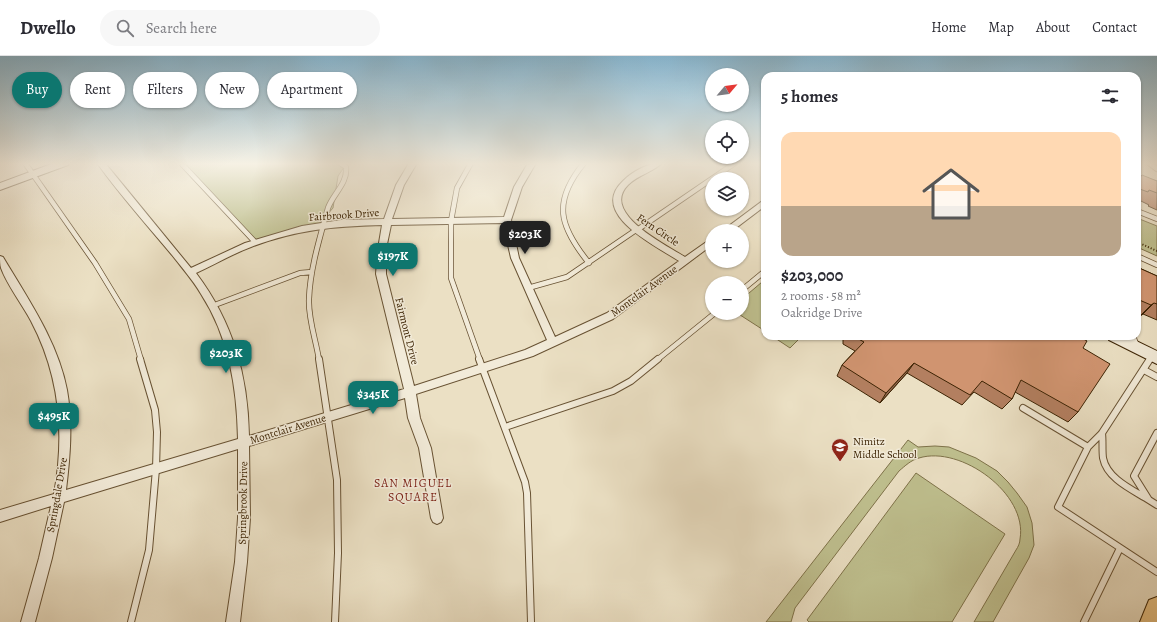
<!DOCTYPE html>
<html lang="en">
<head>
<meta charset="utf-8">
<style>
  :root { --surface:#fff; --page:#f7f7f7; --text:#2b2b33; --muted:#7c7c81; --line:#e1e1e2; --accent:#0f766e }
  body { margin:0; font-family:Alegreya,serif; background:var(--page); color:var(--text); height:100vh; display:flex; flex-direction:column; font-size:15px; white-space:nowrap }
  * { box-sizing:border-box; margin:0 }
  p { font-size:13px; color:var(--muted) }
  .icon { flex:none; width:22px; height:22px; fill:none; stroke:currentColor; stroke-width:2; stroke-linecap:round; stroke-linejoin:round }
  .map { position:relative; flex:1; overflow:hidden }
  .sheet { position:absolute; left:761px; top:16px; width:380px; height:268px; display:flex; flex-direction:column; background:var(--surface); border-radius:12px; box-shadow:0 1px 3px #0004 }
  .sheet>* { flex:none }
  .guide { position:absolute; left:12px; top:16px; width:380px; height:36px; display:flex; gap:8px }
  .needle { width:26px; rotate:61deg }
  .controls { position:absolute; left:705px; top:12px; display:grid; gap:8px }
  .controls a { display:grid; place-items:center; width:44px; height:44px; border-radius:50%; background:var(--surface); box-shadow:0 1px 3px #0004; font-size:20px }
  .price { position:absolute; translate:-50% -34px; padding:0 9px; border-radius:8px; background:var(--accent); color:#fff; font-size:13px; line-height:26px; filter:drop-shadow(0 1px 2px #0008) }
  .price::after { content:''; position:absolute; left:50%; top:24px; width:12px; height:9px; margin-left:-6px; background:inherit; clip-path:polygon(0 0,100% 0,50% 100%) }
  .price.selected { background:#222; color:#fff }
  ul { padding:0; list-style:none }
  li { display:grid; align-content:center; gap:8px; height:212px; padding:0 20px }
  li+li { border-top:1px solid var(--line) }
  li span { display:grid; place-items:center; height:124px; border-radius:12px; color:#555 }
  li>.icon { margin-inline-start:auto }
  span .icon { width:72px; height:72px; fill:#fffc; stroke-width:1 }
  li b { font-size:17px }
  h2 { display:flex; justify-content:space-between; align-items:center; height:48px; padding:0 20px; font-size:17px }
  .pill { padding:0 14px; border-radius:18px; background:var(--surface); box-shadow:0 1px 3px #0004; font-size:14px; line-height:36px }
  .pill.selected { background:var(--accent); color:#fff }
  header { display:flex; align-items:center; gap:24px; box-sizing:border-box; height:56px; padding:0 20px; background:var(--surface); border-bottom:1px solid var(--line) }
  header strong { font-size:19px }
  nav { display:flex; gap:22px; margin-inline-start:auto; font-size:14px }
  .search { width:280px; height:36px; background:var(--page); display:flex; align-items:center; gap:10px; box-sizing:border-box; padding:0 14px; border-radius:22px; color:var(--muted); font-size:15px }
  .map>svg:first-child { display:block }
  .green { fill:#bfc08f; stroke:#7e7249 }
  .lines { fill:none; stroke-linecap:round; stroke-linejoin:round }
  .service-far1-casing { stroke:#685233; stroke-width:6 }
  .service-casing { stroke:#685233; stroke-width:8 }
  .minor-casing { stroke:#685233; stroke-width:2 }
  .secondary-casing { stroke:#3c2303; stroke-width:2 }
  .primary-casing { stroke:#3c2303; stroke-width:2 }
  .path { stroke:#3c2303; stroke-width:2; stroke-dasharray:1 2; stroke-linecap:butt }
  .service-far1 { stroke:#f2ebd9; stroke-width:4.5 }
  .service { stroke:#f2ebd9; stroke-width:6 }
  .minor { fill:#f2ebd9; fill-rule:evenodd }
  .secondary { fill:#f2ebd9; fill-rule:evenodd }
  .primary { fill:#e6c082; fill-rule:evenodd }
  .wall { fill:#b37f60; stroke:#3c2303 }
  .shaded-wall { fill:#92684e; stroke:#3c2303 }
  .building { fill:#d09470; stroke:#3c2303 }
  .labels { text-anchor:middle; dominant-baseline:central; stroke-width:3; stroke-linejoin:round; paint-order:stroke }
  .street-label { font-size:11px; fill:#3c2303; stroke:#f2ebd9 }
  .poi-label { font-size:11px; fill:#3c2303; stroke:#f2ebd9; text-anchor:start }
  .neighbourhood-label { font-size:12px; letter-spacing:1px; fill:#7a1f14; stroke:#f2ebd9 }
</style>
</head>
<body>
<header>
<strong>Dwello</strong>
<div class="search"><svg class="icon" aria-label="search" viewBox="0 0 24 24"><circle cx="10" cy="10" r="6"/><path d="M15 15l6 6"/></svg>Search here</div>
<nav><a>Home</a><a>Map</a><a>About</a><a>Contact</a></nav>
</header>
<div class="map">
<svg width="1157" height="566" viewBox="0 0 1157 566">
  <rect width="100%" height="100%" fill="#ebe0c4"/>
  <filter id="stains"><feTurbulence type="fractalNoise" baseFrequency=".005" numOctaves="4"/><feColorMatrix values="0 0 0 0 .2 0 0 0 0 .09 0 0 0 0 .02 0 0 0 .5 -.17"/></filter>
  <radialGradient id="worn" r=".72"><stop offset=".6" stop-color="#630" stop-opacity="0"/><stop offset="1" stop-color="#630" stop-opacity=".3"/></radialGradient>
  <path class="green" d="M181,107h166l-9,13 -5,32 -16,18 -62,16z
    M1137,162l20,8v30l-20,-9z
    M762,226l3,2v47l-28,-18h5v-14z
    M772,280h30l-12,12z
    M908,384l10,7 17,-1 14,1 27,11 21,13 11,11 9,11 10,14 5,16 2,22 -5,13 -36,64h-19l42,-72c2,-3 4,-7 4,-11 8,-45 -59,-94 -101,-81 -8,2 -14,8 -20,13l-98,129 -6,8 -4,14h-25z
    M916,417l89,61 -53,88h-143l-2,-2z"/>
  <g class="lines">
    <g class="service-far1-casing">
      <path id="service-far1" d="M25,107l70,100 34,56 12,41
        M181,107l74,79
        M471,107l-14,25 -6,33v57l29,82
        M584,107c-32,39 -25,63 5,100
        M1149,107l8,6
        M1137,155l20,8
        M637,174l98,-67
        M1137,200l20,9
        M528,232l39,-11 69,-47
        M742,234l23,-19
        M212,250l88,-33 12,-1
        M1133,280l4,10
        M319,304c-3,-20 -11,-41 -10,-61 1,-30 11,-62 19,-91 5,-14 20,-25 18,-41l-6,-4
        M657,304l58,-47
        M1149,304l3,-5"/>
    </g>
    <g class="service-casing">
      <path id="service" d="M319,303l18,121 1,73 -3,69
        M479,303l46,123 2,11 4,129
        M1150,303l-48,74 -14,14 -30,60 99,65
        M1144,314l13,7
        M1023,352l65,39
        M505,371l108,-36 18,-10 27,-22
        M1102,377c1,8 0,17 1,25 4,21 30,32 46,42
        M1157,377l-23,43 15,24 8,5
        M131,566l18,-72 7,-81 1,-37 -2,-22 -15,-51
        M1084,566l36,-74"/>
    </g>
    <g class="minor-casing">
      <path id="minor" d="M97,107h8l86,105 54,-25 57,-17 39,-6 43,-1 12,-34 13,-22h8l-13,22 -12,34 112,-2 10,-30 14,-24h8l-14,24 -11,33 8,38 36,79 52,-24 72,-52c-23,-15 -91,-47 -56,-80 10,-10 25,-18 39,-18 -9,9 -24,12 -34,22 -28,28 38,60 57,72l27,-19v7l-99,74 -80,37 -117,38 4,24 11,30 12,70 -2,4 -4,2 -4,-2 -2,-4 -12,-70 -11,-30 -3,-20 -156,48 1,72 -3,44 -7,60h-14l9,-60 3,-44v-69l-174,53 -12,56 -17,64h-14l18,-64 12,-52 -51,16v-12l54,-16c11,-60 6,-118 -23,-173 -9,-17 -24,-36 -30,-53 -1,-3 -1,-8 -1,-12l3,1c25,42 55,85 64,133 6,34 3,67 -1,100l172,-51c-1,-51 -9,-102 -37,-145 -8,-14 -19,-26 -29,-39 -25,-30 -52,-60 -75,-92zM503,167l8,35 36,82 -22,10 -111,36 -28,-112v-25l5,-24zM382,169l-4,24 -2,25 28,115 -155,47c-1,-61 -16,-114 -53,-163 18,-8 36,-19 55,-26 44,-17 85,-21 131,-22z
        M765,143v7l-33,25h-10z"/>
    </g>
    <g class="secondary-casing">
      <path id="secondary" d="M54,107h15l-1,2 -68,25v-7z
        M1107,280h19l31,15v13l-48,-24z"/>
    </g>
    <g class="primary-casing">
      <path id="primary" d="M1157,541v25h-17l9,-22z"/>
    </g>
    <path class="path" d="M1137,186l20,9"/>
    <use href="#service-far1" class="service-far1"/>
    <use href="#service" class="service"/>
    <use href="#minor" class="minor"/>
    <use href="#secondary" class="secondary"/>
    <use href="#primary" class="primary"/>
  </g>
  <path class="wall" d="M1137,125h20v29l-9,-4 1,-1 -8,-4 -2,2h-2z
    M1137,211l20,9v44l-14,-6 -3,2 -3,-1z
    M843,280h235l5,12 -5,64 -10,10 -53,-30 -3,7 -10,10 -28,-17 -12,13 -55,-32 -27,30 -43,-27 5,-11 13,-14 -12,-7z"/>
  <path class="shaded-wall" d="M1154,247l-11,11 -3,2 11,-11z
    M914,307l-7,10 -27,30 6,-10z"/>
  <path class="building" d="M1142,119l15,6v12l-8,-3 -1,2 -11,-4v-7z
    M1137,211l20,9v28l-3,-1 -3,2 -14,-6z
    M853,280h225l9,5 -4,7 27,16 -32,48 -57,-32 -9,19 -30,-18 -12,14 -56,-32 -28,30 -44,-28 22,-23z"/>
  <linearGradient id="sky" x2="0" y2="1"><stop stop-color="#88b8d3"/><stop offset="0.58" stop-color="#f6f1e4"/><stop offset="1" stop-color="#f6f1e4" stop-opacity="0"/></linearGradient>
  <rect width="1157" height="186" fill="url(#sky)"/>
  <defs>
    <g id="school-pin" transform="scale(0.9)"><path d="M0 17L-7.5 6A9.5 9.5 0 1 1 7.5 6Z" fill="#8f2418" stroke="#f2ebd9"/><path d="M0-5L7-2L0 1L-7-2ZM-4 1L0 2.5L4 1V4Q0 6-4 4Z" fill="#fff"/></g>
  </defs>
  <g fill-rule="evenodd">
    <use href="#school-pin" x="840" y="391"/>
  </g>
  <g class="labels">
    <g class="street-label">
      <text transform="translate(344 159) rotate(-4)">Fairbrook Drive</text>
      <text transform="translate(658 174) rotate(34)">Fern Circle</text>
      <text transform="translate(644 235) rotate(-36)">Montclair Avenue</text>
      <text transform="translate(407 275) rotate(76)">Fairmont Drive</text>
      <text transform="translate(288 373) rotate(-17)">Montclair Avenue</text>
      <text transform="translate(57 439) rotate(-80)">Springdale Drive</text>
      <text transform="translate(243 447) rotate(-89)">Springbrook Drive</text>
    </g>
    <g class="poi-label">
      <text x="853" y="385">Nimitz<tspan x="853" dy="13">Middle School</tspan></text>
    </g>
    <g class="neighbourhood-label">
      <text x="413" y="427">SAN MIGUEL<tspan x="413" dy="14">SQUARE</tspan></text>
    </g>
  </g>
  <rect width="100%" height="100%" filter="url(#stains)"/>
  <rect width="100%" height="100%" fill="url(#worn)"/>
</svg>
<div class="controls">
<a><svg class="needle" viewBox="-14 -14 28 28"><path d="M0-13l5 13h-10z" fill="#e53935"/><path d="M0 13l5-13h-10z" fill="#7c7c81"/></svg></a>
<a><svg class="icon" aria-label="locate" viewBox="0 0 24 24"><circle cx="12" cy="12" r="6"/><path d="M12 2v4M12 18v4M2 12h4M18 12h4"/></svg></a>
<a><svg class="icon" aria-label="layers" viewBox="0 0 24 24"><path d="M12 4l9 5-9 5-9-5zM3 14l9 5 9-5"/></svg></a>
<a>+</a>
<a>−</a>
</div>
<b class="price selected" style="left:525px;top:199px">$203K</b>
<b class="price" style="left:393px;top:221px">$197K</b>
<b class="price" style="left:226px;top:318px">$203K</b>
<b class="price" style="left:373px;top:359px">$345K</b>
<b class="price" style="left:54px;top:381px">$495K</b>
<div class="guide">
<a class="pill selected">Buy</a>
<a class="pill">Rent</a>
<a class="pill">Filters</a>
<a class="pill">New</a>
<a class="pill">Apartment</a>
</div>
<section class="sheet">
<h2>5 homes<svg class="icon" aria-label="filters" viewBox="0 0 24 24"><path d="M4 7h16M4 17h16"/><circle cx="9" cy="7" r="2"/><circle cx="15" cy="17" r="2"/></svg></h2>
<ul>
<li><span style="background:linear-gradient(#ffd9b3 60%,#b9a48a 0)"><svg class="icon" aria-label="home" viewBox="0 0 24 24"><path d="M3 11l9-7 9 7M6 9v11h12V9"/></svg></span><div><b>$203,000</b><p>2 rooms · 58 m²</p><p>Oakridge Drive</p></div></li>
</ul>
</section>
</div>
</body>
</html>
